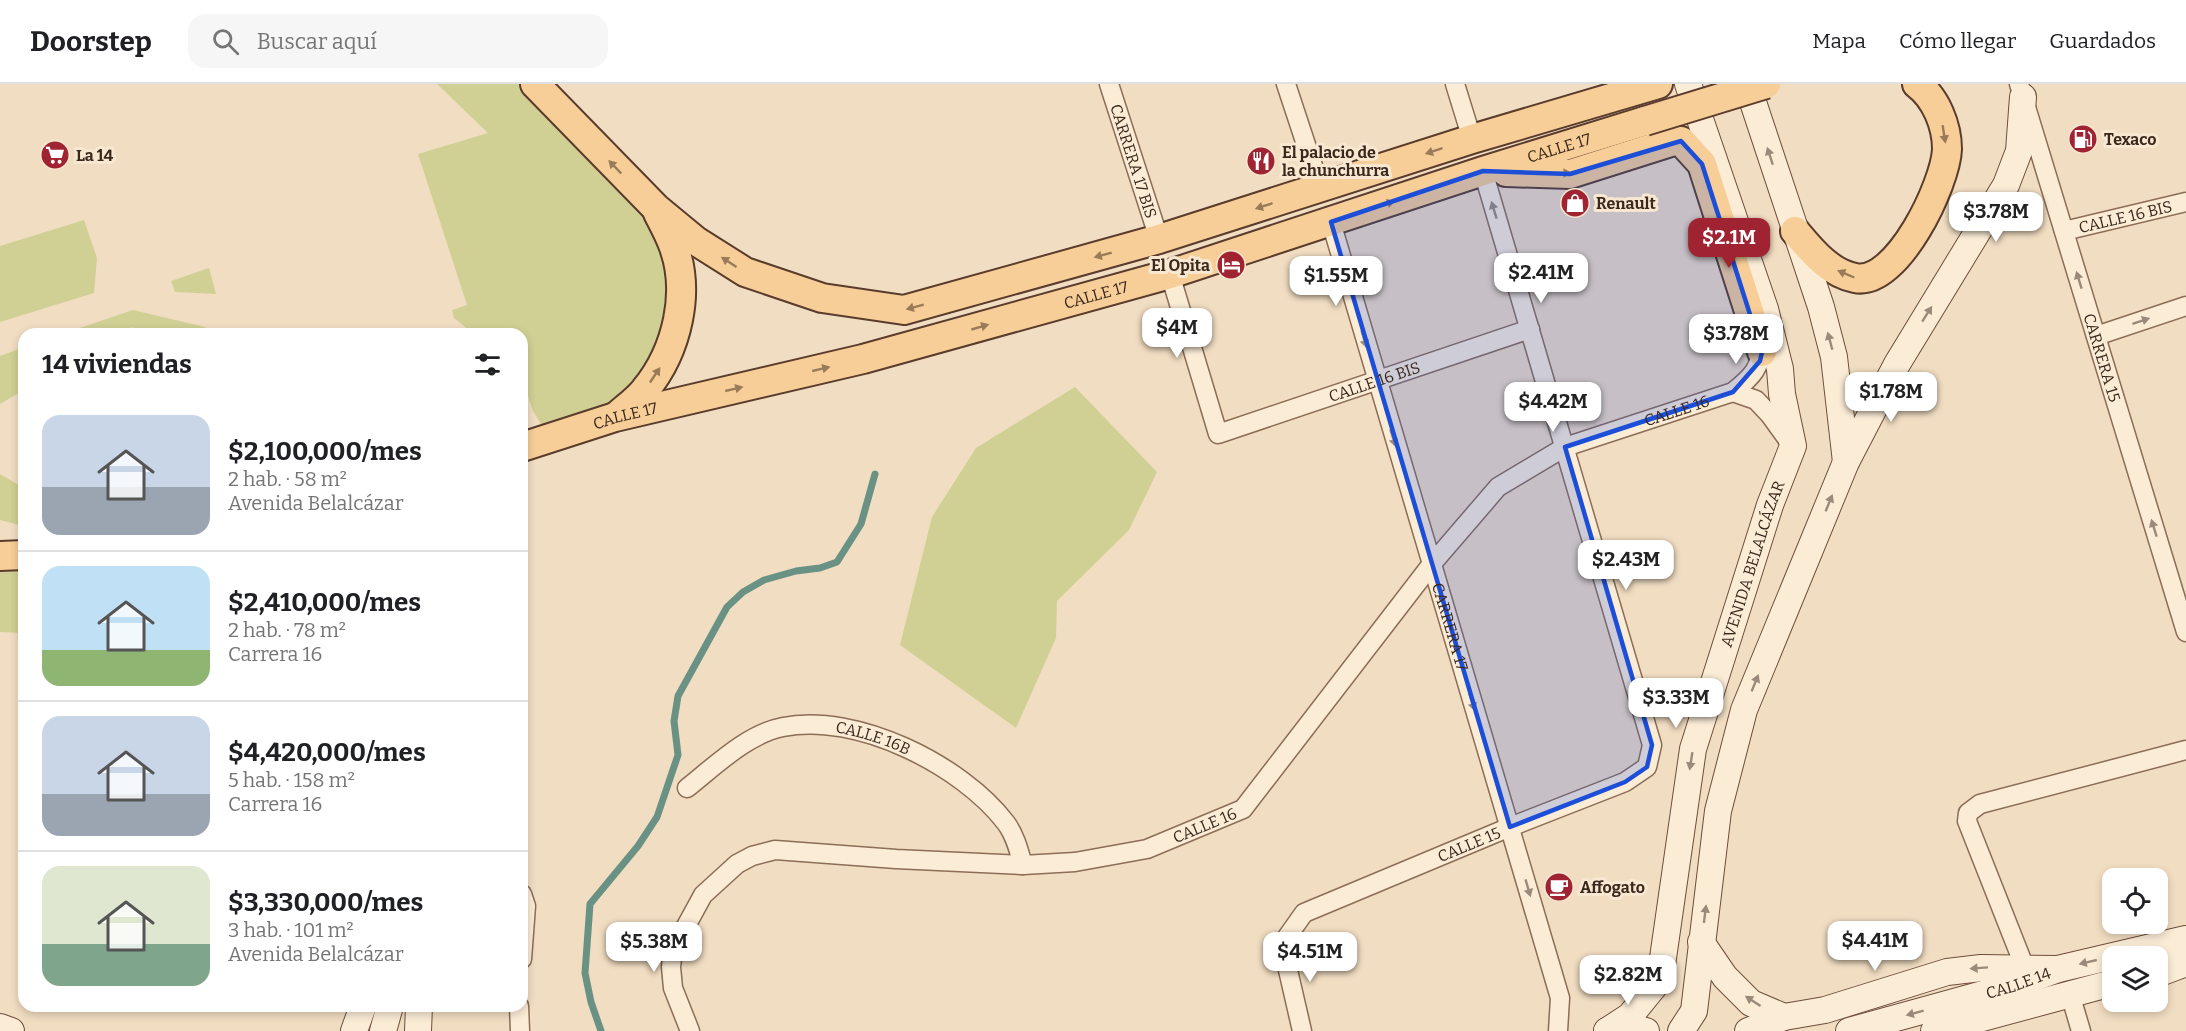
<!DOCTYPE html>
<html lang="es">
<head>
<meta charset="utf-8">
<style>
  :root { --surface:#fff; --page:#f6f6f6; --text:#202124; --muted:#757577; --line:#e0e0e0; --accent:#a02332 }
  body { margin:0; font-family:Bitter,serif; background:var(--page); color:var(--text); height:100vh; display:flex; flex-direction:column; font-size:22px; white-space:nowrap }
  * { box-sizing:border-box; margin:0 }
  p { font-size:20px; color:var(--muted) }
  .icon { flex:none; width:33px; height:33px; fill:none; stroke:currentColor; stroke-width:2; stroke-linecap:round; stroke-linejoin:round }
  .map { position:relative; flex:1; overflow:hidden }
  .drawer { position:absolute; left:18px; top:244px; width:510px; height:684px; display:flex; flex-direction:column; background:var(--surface); border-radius:18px; box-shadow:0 3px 9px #0003 }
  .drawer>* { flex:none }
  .fabs { position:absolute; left:2102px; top:784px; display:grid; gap:12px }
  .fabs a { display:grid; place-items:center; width:66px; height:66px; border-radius:12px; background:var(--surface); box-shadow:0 3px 9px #0003; font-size:30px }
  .price { position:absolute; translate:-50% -51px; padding:0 14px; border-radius:12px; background:#fff; color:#222; font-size:20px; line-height:39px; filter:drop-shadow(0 2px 3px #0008) }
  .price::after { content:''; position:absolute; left:50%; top:36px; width:18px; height:14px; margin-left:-9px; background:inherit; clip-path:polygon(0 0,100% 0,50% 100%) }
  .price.active { background:var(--accent); color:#fff }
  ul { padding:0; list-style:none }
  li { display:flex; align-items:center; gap:18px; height:150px; padding:0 24px }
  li+li { border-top:2px solid var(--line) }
  li span { display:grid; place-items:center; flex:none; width:168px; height:120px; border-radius:18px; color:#555 }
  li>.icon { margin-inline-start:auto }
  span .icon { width:72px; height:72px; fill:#fffc; stroke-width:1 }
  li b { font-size:26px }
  h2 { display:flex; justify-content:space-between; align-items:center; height:72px; padding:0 24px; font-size:26px }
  header { display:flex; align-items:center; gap:36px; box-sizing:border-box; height:84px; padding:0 30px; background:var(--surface); border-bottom:2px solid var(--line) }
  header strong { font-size:28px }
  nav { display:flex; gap:33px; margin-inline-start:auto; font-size:21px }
  .search { width:420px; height:54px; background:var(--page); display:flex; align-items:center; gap:15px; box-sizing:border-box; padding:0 21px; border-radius:18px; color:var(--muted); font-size:22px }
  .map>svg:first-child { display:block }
  .green { fill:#d0d094 }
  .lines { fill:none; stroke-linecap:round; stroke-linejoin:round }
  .stream { stroke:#6a9284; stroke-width:7 }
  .street-casing { stroke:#8c6d57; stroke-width:21 }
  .secondary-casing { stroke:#6e4e3b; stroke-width:28 }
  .primary-casing { stroke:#5a3c2c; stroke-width:32 }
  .street { stroke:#fbecd6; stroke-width:18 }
  .secondary { stroke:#fbecd6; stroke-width:26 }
  .primary { stroke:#f7ce97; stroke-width:28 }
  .primary-bridge-casing { stroke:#5a3c2c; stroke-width:32; stroke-linecap:butt }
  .primary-bridge { stroke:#f7ce97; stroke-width:28 }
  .oneway { fill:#997b5a }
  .oneway2 { fill:#9b8a7a }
  .marked { fill:#1d4ed8; fill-opacity:0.2; stroke:#1d4ed8; stroke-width:4.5; stroke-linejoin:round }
  .labels { text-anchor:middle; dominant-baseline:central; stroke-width:6; stroke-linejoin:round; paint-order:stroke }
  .poi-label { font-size:16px; font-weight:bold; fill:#3b281d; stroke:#f8e8d2; text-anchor:start }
  .street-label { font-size:16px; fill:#3b281d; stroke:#f8e8d2 }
</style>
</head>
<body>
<header>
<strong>Doorstep</strong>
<div class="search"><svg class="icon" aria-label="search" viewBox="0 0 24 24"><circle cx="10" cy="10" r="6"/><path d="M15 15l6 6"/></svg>Buscar aquí</div>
<nav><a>Mapa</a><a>Cómo llegar</a><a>Guardados</a></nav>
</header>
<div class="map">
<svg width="2186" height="947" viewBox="0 0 2186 947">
  <rect width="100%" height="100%" fill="#f1ddc2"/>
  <path class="green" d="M437,0h98l121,124 25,74 -36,109 -95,48 -17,-28 -11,-34v-43h-48l-20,-16 -2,-8 15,-5 -49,-151 70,-21z
    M84,136l13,38 -3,35 -94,29v-76z
    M209,184l7,26 -41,-2 -4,-11z
    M133,226l72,17 2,7h-61l-14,-7 -12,7h-58z
    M24,263v43l-24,14v-48z
    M1075,303l82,85 -28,58 -72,71 -1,37 -40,90 -116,-83 32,-128 44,-69z
    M0,390l24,14 -1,38 -23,-6z
    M24,471v78l-24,-1v-76z"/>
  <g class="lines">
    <path class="stream" d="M601,947l-10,-29 -6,-29 5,-69 48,-58 19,-29 21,-62 -4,-34 4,-25 49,-89 16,-15 21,-12 32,-9 24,-3 17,-6 24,-38 14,-50"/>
    <g class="street-casing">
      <g id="street">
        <path id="s1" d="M1109,0l50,155"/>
        <path d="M1286,0l34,103"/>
        <path d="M1455,0l17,55"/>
        <path id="s2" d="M2019,0l167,548"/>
        <path id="s3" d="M1331,138l229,776 -2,33"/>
        <path id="s4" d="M2064,147l122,-29"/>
        <path id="s5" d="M1170,190l48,160 312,-105"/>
        <path d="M2096,252l90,-30"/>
        <path d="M1733,308l23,8 14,15 18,25"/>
        <path id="s6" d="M687,704c28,-22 60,-54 96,-61 73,-15 179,38 223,96 9,12 13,28 17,42"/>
        <path d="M522,810l4,12 -4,53"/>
        <path d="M2025,884l-58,-147 1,-8 12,-9 206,-54"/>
        <path d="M2073,920l8,27"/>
        <path d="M519,922l1,25"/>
        <path id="s7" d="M690,947l-17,-43 -2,-21 2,-17 30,-55 34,-31 15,-8 23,-6 121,9 127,6 52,-3 72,-13 96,-40 188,-244 67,-78 67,-40 168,-55c20,-16 28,-24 29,-50"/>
        <path id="s8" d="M1302,947l-20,-87 22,-31 206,-86 115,-45 22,-15 5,-22 -169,-574"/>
      </g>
    </g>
    <g class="secondary-casing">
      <g id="secondary">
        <path d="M1747,0l74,223 13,50 12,105"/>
        <path d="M1701,858l24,35 26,26 33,14 41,-7 122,-38 34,-4 77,1"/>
        <path d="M2157,890l29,-11"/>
        <path d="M0,943l11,4"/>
        <path d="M354,947l9,-25"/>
        <path d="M383,947l7,-25"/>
        <path d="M418,947l1,-25"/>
        <path id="s9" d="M1607,947l23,-15 30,-37 33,-230 77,-244 23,-59 -11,-52 -2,-25 -15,-60 -77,-225"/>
        <path d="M1607,947l27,-3 12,3"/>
        <path d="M1681,947l13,-20 24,-200 26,-101 102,-248 51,-98 109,-179 13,-34 4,-54"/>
        <path d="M1748,947l36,-14"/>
        <path id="s10" d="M1849,947l163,-45 46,-17 128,-30"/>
        <path d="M1934,947l178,-48"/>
      </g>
    </g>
    <g class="primary-casing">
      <g id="primary">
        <path d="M535,0l121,124 40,33 49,31 77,26 82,12 255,-71 313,-100 186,-55"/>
        <path d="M1506,88l64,2 104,-33h7l21,23 60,188"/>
        <path d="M1795,147c16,19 34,42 60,47 42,9 91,-95 92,-129 0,-23 -11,-51 -30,-65"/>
        <path d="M618,331c9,-8 20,-16 27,-25 32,-39 47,-99 27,-148 -4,-10 -9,-19 -14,-29"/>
        <path id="s11" d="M522,363l93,-30 248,-58 307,-85 313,-103 162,-50"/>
        <path d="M0,472l24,-1"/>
      </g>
    </g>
    <use href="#street" class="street"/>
    <use href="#secondary" class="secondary"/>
    <use href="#primary" class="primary"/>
    <g class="primary-bridge-casing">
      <path id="primary-bridge" d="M1645,37l121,-37"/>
    </g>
    <use href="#primary-bridge" class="primary-bridge"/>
  </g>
  <defs><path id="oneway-solid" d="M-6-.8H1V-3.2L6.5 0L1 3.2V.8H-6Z" transform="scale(1.5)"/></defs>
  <g class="oneway">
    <use href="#oneway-solid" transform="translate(1944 50) rotate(81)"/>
    <use href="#oneway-solid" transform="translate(1434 67) rotate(162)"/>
    <use href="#oneway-solid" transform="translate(615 83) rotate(-134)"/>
    <use href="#oneway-solid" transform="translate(1562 89) rotate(-1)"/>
    <use href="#oneway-solid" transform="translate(1386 120) rotate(-19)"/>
    <use href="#oneway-solid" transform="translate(1264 122) rotate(162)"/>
    <use href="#oneway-solid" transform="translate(1103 171) rotate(165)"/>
    <use href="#oneway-solid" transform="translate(729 178) rotate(-147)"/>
    <use href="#oneway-solid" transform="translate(1846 190) rotate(-157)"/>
    <use href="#oneway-solid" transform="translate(915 223) rotate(165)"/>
    <use href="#oneway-solid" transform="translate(980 243) rotate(-16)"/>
    <use href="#oneway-solid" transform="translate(821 285) rotate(-13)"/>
    <use href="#oneway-solid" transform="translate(655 291) rotate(-56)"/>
    <use href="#oneway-solid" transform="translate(734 305) rotate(-13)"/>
  </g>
  <g class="oneway2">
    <use href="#oneway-solid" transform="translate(1770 72) rotate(-108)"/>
    <use href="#oneway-solid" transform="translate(1494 126) rotate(-107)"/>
    <use href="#oneway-solid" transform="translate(2079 196) rotate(-107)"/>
    <use href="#oneway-solid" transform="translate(1927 230) rotate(-58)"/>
    <use href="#oneway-solid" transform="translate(2141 237) rotate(-18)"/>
    <use href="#oneway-solid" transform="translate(1364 255) rotate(74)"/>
    <use href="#oneway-solid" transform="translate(1830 257) rotate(-105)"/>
    <use href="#oneway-solid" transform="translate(1393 354) rotate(73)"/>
    <use href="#oneway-solid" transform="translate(1829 419) rotate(-68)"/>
    <use href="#oneway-solid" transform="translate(2154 444) rotate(-107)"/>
    <use href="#oneway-solid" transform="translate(1755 599) rotate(-68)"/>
    <use href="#oneway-solid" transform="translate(1472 618) rotate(73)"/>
    <use href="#oneway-solid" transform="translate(1691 677) rotate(99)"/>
    <use href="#oneway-solid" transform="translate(1528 804) rotate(74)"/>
    <use href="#oneway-solid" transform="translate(1705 830) rotate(-83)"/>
    <use href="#oneway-solid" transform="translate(2088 878) rotate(167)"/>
    <use href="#oneway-solid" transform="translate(1979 884) rotate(176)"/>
    <use href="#oneway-solid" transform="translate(1753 917) rotate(-147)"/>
    <use href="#oneway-solid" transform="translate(1915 929) rotate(165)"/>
  </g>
  <path class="marked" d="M1681,57l21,23 60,188 -2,9 -27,31 -168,55 87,298 -5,22 -22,15 -115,45 -179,-605 152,-51 87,3z"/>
  <defs>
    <g id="fuel-disc" transform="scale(1.5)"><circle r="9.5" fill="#a02332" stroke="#f8e8d2"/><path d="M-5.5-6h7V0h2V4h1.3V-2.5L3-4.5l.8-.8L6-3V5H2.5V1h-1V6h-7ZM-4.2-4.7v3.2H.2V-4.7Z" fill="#fff"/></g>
    <g id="supermarket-disc" transform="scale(1.5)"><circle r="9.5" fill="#a02332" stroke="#f8e8d2"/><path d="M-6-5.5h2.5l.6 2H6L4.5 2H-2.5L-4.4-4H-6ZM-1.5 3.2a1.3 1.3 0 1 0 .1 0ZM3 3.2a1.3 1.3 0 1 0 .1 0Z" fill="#fff"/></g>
    <g id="restaurant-disc" transform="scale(1.5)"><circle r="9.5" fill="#a02332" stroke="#f8e8d2"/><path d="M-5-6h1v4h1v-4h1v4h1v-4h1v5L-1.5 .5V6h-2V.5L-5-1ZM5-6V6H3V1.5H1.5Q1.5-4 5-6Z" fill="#fff"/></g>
    <g id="shop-disc" transform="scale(1.5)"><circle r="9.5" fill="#a02332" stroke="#f8e8d2"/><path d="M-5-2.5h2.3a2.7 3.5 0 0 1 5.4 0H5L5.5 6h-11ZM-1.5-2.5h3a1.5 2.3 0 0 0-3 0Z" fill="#fff"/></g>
    <g id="hotel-disc" transform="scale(1.5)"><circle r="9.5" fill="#a02332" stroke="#f8e8d2"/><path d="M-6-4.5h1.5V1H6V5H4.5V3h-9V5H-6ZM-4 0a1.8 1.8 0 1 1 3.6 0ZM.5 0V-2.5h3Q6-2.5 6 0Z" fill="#fff"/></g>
    <g id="cafe-disc" transform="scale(1.5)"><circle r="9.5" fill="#a02332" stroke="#f8e8d2"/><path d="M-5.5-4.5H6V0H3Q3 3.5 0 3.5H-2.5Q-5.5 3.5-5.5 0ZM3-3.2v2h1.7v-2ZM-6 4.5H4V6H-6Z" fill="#fff"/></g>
  </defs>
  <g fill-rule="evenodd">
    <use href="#fuel-disc" x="2083" y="55"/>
    <use href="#supermarket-disc" x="55" y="71"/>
    <use href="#restaurant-disc" x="1261" y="77"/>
    <use href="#shop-disc" x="1575" y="119"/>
    <use href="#hotel-disc" x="1231" y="181"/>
    <use href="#cafe-disc" x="1559" y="803"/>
  </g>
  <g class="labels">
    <g class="poi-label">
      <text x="2104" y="55">Texaco</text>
      <text x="1282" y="68">El palacio de<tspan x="1282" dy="18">la chunchurra</tspan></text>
      <text x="76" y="71">La 14</text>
      <text x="1596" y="119">Renault</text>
      <text x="1210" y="181" text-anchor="end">El Opita</text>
      <text x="1580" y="803">Affogato</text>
    </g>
    <g class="street-label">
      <text stroke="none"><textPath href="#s11" startOffset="1080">CALLE 17</textPath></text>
      <text stroke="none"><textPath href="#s1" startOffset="81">CARRERA 17 BIS</textPath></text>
      <text stroke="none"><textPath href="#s4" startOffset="63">CALLE 16 BIS</textPath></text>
      <text stroke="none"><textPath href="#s11" startOffset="594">CALLE 17</textPath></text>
      <text stroke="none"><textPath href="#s2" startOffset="286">CARRERA 15</textPath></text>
      <text stroke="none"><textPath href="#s5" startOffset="332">CALLE 16 BIS</textPath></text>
      <text stroke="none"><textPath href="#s7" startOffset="1318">CALLE 16</textPath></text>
      <text stroke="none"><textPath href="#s11" startOffset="108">CALLE 17</textPath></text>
      <text stroke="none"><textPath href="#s9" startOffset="502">AVENIDA BELALCÁZAR</textPath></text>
      <text stroke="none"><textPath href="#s3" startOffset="422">CARRERA 17</textPath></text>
      <text stroke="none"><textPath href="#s6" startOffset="207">CALLE 16B</textPath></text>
      <text stroke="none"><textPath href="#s7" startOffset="670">CALLE 16</textPath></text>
      <text stroke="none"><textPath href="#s8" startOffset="306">CALLE 15</textPath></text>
      <text stroke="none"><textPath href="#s10" startOffset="176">CALLE 14</textPath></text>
    </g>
  </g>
</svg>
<div class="fabs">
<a><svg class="icon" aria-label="locate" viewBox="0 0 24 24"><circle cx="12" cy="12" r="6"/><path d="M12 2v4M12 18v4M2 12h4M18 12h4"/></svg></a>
<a><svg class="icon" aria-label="layers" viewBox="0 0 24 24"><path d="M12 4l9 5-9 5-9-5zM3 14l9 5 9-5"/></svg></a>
</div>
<b class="price" style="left:1996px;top:159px">$3.78M</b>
<b class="price active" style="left:1729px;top:185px">$2.1M</b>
<b class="price" style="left:1541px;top:220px">$2.41M</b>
<b class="price" style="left:1336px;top:223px">$1.55M</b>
<b class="price" style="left:1177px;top:275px">$4M</b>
<b class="price" style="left:1736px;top:281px">$3.78M</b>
<b class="price" style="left:1891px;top:339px">$1.78M</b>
<b class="price" style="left:1553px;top:349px">$4.42M</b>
<b class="price" style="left:1626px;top:507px">$2.43M</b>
<b class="price" style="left:1676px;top:645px">$3.33M</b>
<b class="price" style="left:1875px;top:888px">$4.41M</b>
<b class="price" style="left:654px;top:889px">$5.38M</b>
<b class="price" style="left:1310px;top:899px">$4.51M</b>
<b class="price" style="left:1628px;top:922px">$2.82M</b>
<section class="drawer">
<h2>14 viviendas<svg class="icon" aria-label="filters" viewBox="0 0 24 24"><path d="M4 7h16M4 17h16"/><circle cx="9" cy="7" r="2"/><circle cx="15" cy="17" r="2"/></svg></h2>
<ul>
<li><span style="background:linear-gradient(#c9d6e8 60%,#9aa5b1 0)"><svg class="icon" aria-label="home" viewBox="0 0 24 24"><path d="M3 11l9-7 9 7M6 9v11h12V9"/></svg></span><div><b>$2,100,000/mes</b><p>2 hab. · 58 m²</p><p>Avenida Belalcázar</p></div></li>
<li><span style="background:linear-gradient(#bfe0f5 70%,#8fb573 0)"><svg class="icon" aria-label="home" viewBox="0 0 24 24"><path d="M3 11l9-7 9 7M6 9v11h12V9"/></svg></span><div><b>$2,410,000/mes</b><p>2 hab. · 78 m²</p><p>Carrera 16</p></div></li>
<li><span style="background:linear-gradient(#c9d6e8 65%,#9aa5b1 0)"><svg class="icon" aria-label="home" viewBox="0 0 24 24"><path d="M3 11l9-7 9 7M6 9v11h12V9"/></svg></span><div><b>$4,420,000/mes</b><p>5 hab. · 158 m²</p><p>Carrera 16</p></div></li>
<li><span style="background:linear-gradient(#dfe7d0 65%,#7fa58c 0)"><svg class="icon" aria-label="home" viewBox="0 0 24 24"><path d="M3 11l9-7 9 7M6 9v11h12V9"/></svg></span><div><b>$3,330,000/mes</b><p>3 hab. · 101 m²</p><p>Avenida Belalcázar</p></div></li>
</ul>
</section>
</div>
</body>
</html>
